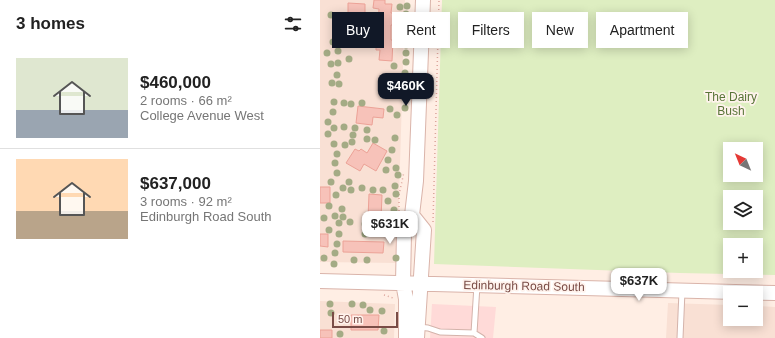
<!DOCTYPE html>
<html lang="en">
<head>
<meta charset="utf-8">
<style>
  :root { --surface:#fff; --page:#f6f6f6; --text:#222; --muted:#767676; --line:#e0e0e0; --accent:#111827 }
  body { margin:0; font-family:Arial,sans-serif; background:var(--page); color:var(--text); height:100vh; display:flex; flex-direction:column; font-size:15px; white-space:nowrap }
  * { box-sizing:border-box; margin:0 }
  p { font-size:13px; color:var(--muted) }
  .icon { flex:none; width:22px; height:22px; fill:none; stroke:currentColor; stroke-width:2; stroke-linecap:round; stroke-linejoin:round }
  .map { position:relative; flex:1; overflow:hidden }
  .panel { display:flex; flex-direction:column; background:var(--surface); width:320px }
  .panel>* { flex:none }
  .guide { position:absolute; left:12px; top:12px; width:380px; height:36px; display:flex; gap:8px }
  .needle { width:26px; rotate:317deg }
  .tools { position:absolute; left:403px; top:142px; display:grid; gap:8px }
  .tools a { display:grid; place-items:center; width:40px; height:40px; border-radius:0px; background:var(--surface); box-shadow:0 2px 10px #0003; font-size:20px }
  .scale { position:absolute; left:12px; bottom:10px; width:66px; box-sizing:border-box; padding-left:4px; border:2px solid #7a4c46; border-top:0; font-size:11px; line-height:14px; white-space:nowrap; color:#7a4c46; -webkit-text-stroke:3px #fff3ed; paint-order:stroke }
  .price { position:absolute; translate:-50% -34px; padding:0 9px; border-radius:8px; background:#fff; color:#222; font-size:13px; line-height:26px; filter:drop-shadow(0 1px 2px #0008) }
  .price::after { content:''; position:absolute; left:50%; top:24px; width:12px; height:9px; margin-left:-6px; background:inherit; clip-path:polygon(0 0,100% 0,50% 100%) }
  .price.on { background:var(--accent); color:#fff }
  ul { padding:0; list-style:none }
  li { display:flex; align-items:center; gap:12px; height:100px; padding:0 16px }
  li+li { border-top:1px solid var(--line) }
  li span { display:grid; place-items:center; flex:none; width:112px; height:80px; border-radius:0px; color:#555 }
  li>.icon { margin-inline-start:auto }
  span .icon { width:48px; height:48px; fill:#fffc; stroke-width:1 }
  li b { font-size:17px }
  h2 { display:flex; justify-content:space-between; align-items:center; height:48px; padding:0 16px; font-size:17px }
  .chip { padding:0 14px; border-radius:0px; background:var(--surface); box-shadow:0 2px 10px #0003; font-size:14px; line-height:36px }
  .chip.on { background:var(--accent); color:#fff }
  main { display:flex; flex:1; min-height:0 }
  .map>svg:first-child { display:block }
  .residential { fill:#f9e0d4 }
  .commercial { fill:#ffdad8 }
  .green { fill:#deeec1; fill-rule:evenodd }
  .building { fill:#f7c2b9; stroke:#eca297 }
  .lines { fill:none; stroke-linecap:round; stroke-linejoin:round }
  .service-casing { stroke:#d4b3ab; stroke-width:7 }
  .secondary-casing { stroke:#dab4aa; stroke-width:16 }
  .path { stroke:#dca49b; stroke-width:1.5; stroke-dasharray:1 3; stroke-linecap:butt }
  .service { stroke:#fff; stroke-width:5 }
  .secondary { stroke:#fff; stroke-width:14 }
  .tree { fill:#a4ab85 }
  .labels { text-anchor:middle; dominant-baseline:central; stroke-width:3.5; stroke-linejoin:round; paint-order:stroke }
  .park-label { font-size:12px; fill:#597538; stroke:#fff3ed }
  .street-label { font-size:12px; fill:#7a4c46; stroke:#fff3ed }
</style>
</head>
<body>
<main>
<section class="panel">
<h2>3 homes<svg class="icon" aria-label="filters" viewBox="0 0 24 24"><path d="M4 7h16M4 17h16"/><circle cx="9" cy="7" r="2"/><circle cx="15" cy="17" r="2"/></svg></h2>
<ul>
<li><span style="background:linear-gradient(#dfe7d0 65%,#9aa5b1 0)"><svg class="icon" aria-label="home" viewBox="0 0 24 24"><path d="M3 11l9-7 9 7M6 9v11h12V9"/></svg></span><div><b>$460,000</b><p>2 rooms · 66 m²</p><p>College Avenue West</p></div></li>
<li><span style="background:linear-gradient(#ffd9b3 65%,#b9a48a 0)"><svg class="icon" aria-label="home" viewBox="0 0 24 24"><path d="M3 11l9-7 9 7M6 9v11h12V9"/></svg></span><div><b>$637,000</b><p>3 rooms · 92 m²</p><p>Edinburgh Road South</p></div></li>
</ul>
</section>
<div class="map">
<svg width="455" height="338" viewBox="0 0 455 338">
  <rect width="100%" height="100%" fill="#ffeee4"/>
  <path class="residential" d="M0,0h85l-8,263 -77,-1z
    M0,301l75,3 -1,34h-74z
    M348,303l62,2v14h26v-13l19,1v31h-109z"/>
  <path class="commercial" d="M112,304l64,3 -3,31h-63z"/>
  <path class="green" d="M122,0h333v275l-95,-2 -246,-9zM410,149h26v26h-26zM410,197h26v26h-26zM410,245h26v26h-26z"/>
  <path class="building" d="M54,0h11v4h7l-1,9h4v12h-4v15h2l-1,21 -13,-1 1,-10h-4v-11h4l1,-15h-3l1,-15 -6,-1z
    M28,3l17,1v12l-17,-1z
    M66,78l15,1 -1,13 -14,-1z
    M38,106l26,3 -1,9 -10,-1 -1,8 -16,-2z
    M53,143l14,8 -11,20 -12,-7 -4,7 -14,-8 9,-14 4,2 2,-2 6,4z
    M0,187h10v16h-10z
    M49,194l13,1 -1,24 -13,-1z
    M0,234h8v13l-8,-1z
    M23,241l41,1 -1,11 -40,-1z
    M31,315h28l-1,15h-27z
    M0,330h12v8h-12z"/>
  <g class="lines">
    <g class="service-casing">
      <path id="service" d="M157,285l-3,48 8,5
        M98,327l10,1 12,4 34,1
        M360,338l2,-47"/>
    </g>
    <g class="secondary-casing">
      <path id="secondary" d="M92,215l12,15 -7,108
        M0,281l455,12
        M86,338v-39l-3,-16 1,-50 8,-18 4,-34 7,-181"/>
    </g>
    <path class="path" d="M79,215v-20l5,-23
      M113,222l6,-222
      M64,295l9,3"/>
    <use href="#service" class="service"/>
    <use href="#secondary" class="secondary"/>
  </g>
  <g class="tree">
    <circle cx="87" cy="6" r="3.5"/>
    <circle cx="80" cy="7" r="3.5"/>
    <circle cx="86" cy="14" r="3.5"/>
    <circle cx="11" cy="15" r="3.5"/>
    <circle cx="86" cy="23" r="3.5"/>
    <circle cx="29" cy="25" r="3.5"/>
    <circle cx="40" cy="27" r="3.5"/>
    <circle cx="19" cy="29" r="3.5"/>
    <circle cx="59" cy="29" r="3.5"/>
    <circle cx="76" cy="29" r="3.5"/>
    <circle cx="86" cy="34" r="3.5"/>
    <circle cx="53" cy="37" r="3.5"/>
    <circle cx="21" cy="39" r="3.5"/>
    <circle cx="13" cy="42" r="3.5"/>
    <circle cx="86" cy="45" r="3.5"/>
    <circle cx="18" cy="51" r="3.5"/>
    <circle cx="7" cy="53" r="3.5"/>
    <circle cx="86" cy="53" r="3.5"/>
    <circle cx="29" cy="59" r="3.5"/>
    <circle cx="86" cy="62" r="3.5"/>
    <circle cx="18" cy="63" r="3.5"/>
    <circle cx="11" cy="64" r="3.5"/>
    <circle cx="74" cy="66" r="3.5"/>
    <circle cx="85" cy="73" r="3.5"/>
    <circle cx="17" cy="75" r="3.5"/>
    <circle cx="12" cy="83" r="3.5"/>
    <circle cx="19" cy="84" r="3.5"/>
    <circle cx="85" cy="85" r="3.5"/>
    <circle cx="14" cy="102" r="3.5"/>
    <circle cx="24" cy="103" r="3.5"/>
    <circle cx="42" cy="103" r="3.5"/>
    <circle cx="31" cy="104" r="3.5"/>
    <circle cx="85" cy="108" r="3.5"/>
    <circle cx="70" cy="109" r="3.5"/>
    <circle cx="13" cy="112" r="3.5"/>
    <circle cx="77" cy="115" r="3.5"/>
    <circle cx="8" cy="122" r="3.5"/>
    <circle cx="24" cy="127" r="3.5"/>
    <circle cx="14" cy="128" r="3.5"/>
    <circle cx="35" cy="128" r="3.5"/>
    <circle cx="47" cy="130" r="3.5"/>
    <circle cx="8" cy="134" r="3.5"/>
    <circle cx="33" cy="135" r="3.5"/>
    <circle cx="75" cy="138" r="3.5"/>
    <circle cx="47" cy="139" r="3.5"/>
    <circle cx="55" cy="140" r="3.5"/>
    <circle cx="32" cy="142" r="3.5"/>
    <circle cx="14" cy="144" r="3.5"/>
    <circle cx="25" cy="145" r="3.5"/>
    <circle cx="72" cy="150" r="3.5"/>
    <circle cx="17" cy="154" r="3.5"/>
    <circle cx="68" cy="160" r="3.5"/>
    <circle cx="15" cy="163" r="3.5"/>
    <circle cx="76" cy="168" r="3.5"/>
    <circle cx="66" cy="170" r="3.5"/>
    <circle cx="17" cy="173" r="3.5"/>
    <circle cx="78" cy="175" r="3.5"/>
    <circle cx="11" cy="182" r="3.5"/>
    <circle cx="29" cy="182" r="3.5"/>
    <circle cx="75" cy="186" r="3.5"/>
    <circle cx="23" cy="188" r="3.5"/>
    <circle cx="42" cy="188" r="3.5"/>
    <circle cx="31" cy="190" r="3.5"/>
    <circle cx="53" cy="190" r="3.5"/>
    <circle cx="63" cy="190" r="3.5"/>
    <circle cx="76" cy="194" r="3.5"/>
    <circle cx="16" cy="195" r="3.5"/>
    <circle cx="68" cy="201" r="3.5"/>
    <circle cx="9" cy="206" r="3.5"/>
    <circle cx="22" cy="209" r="3.5"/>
    <circle cx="74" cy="210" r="3.5"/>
    <circle cx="15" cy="216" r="3.5"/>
    <circle cx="23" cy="217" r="3.5"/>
    <circle cx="4" cy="218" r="3.5"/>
    <circle cx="30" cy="222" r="3.5"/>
    <circle cx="72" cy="222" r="3.5"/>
    <circle cx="19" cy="223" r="3.5"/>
    <circle cx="56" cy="223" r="3.5"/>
    <circle cx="45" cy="224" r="3.5"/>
    <circle cx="51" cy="229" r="3.5"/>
    <circle cx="74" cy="229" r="3.5"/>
    <circle cx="9" cy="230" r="3.5"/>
    <circle cx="59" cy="230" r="3.5"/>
    <circle cx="19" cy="234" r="3.5"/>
    <circle cx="45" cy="234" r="3.5"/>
    <circle cx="17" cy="244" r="3.5"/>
    <circle cx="15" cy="253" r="3.5"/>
    <circle cx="4" cy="258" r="3.5"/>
    <circle cx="76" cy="258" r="3.5"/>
    <circle cx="34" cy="260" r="3.5"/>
    <circle cx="47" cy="260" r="3.5"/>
    <circle cx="14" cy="264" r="3.5"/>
    <circle cx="10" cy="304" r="3.5"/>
    <circle cx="32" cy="304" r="3.5"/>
    <circle cx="43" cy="305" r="3.5"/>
    <circle cx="50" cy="310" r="3.5"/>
    <circle cx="62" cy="311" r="3.5"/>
    <circle cx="11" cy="313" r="3.5"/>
    <circle cx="64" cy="331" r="3.5"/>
    <circle cx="20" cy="334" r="3.5"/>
  </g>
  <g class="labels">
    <g class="park-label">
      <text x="411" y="97">The Dairy<tspan x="411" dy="14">Bush</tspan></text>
    </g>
    <g class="street-label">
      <text transform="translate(204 286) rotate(1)">Edinburgh Road South</text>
    </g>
  </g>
</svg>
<div class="tools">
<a><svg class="needle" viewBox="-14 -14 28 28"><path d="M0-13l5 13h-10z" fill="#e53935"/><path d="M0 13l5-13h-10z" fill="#767676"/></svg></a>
<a><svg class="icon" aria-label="layers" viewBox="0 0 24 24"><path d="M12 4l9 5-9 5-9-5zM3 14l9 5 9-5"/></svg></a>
<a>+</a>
<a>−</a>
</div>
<div class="scale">50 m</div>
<b class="price on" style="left:86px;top:107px">$460K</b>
<b class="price" style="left:70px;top:245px">$631K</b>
<b class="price" style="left:319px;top:302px">$637K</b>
<div class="guide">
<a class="chip on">Buy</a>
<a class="chip">Rent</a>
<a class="chip">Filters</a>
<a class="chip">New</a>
<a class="chip">Apartment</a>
</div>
</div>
</main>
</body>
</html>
